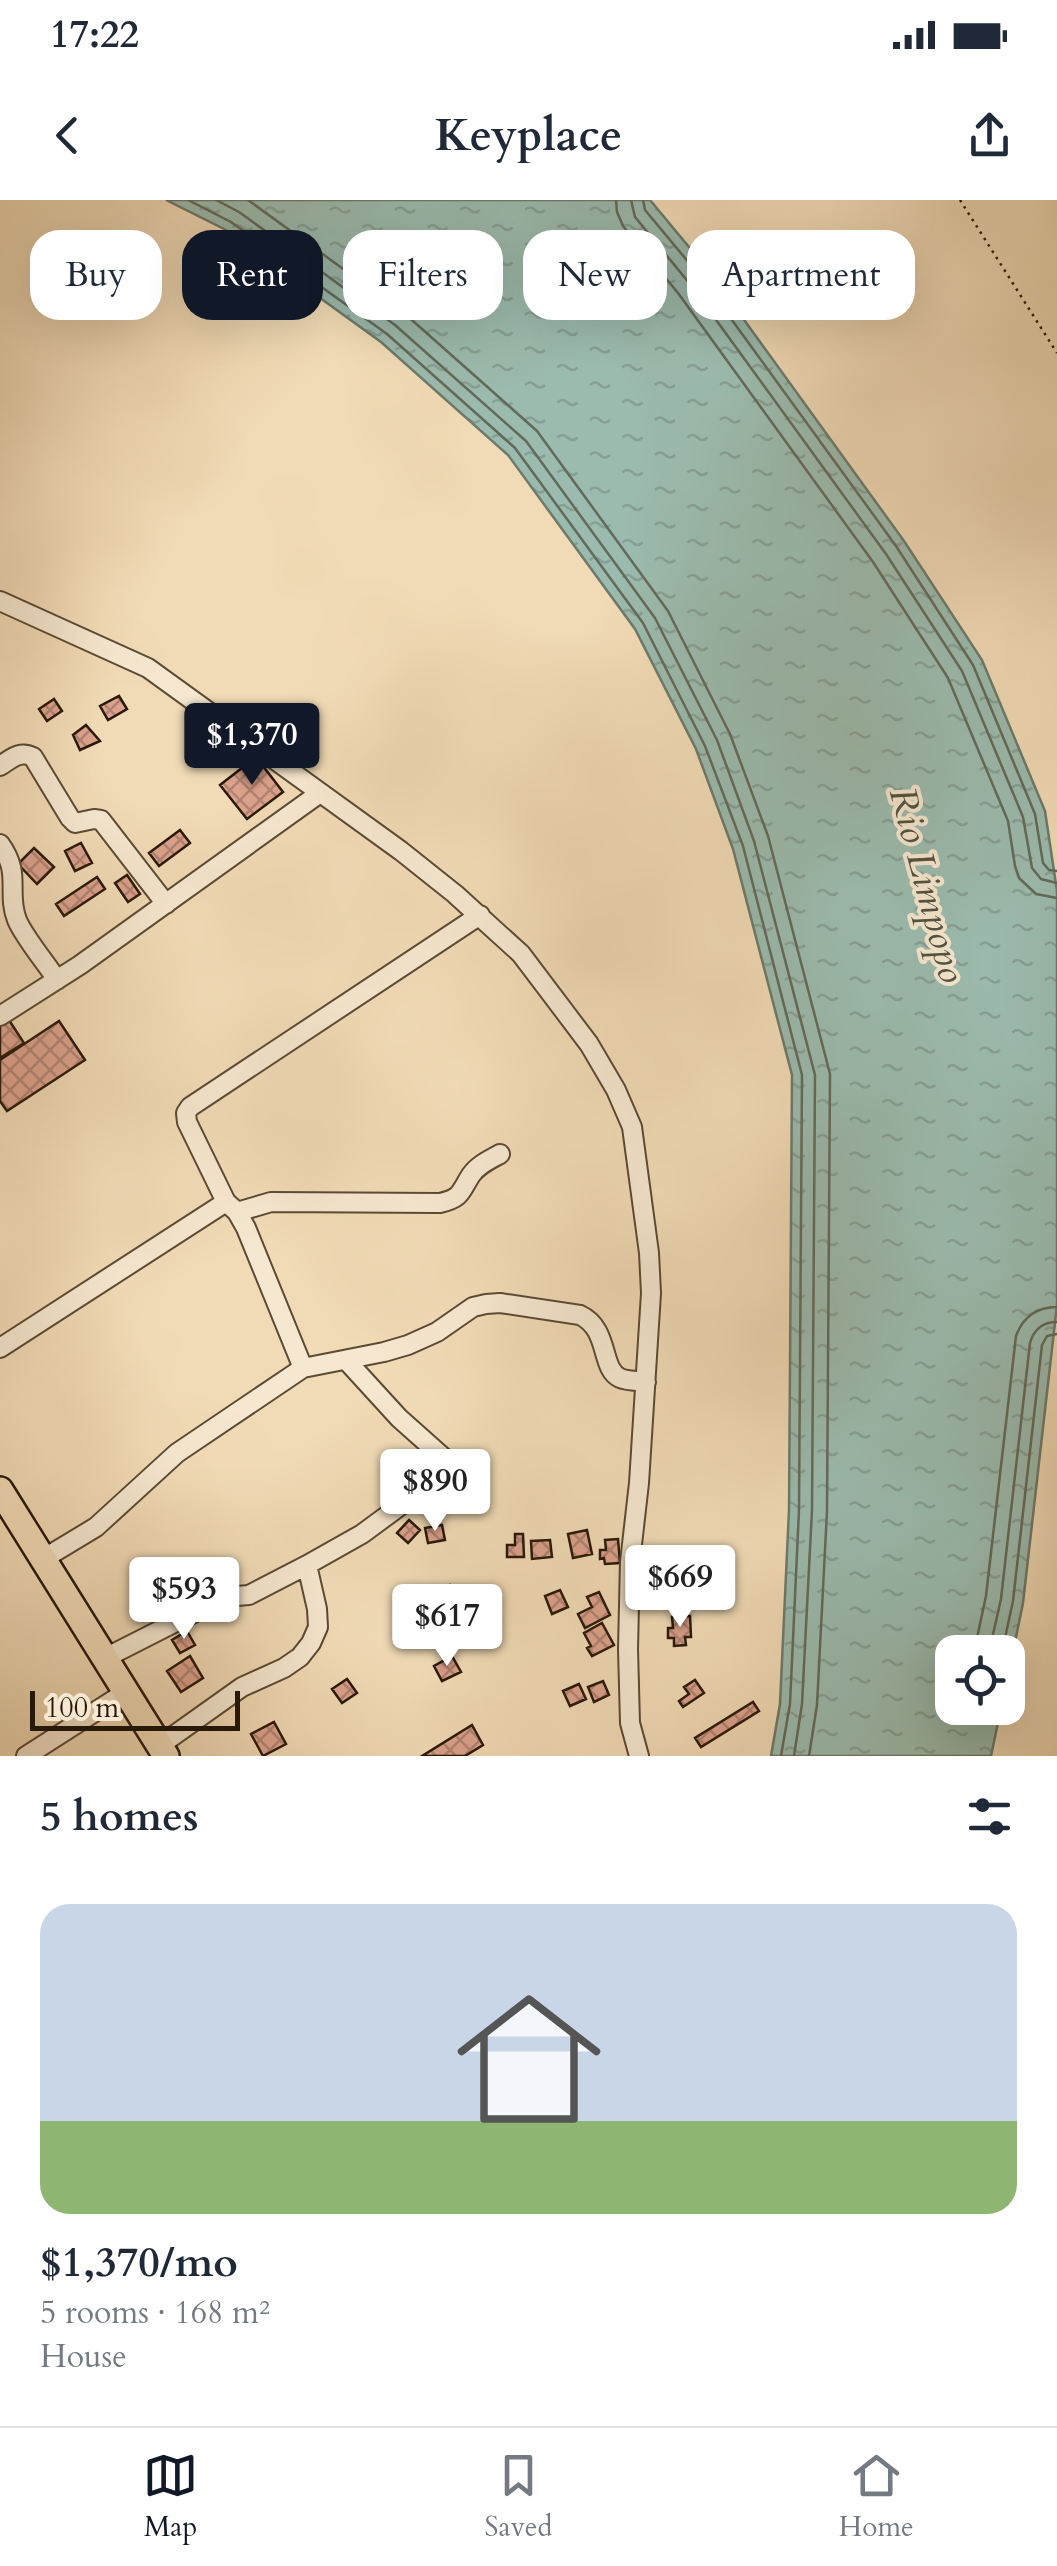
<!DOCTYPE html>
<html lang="en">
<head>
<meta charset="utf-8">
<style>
  :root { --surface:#fff; --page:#f2f2f3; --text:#1f2937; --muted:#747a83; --line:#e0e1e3; --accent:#111827 }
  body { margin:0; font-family:Cardo,serif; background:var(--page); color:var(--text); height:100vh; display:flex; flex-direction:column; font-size:38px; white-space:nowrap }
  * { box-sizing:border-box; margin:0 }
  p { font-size:32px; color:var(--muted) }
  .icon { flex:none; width:55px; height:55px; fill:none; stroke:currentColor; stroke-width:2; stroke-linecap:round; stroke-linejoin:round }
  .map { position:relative; height:1556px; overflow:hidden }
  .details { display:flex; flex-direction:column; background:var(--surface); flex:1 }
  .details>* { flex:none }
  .top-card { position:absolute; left:30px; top:30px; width:998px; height:90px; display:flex; gap:20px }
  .controls { position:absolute; left:935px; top:1435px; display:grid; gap:20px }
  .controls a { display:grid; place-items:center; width:90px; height:90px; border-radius:20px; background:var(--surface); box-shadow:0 10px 40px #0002; font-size:50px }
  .scale { position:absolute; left:30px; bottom:25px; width:210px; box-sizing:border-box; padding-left:10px; border:5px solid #291908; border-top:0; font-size:28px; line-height:35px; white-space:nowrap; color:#291908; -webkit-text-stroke:8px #f6e8d0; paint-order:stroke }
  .price { position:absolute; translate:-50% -85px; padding:0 22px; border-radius:10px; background:#fff; color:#222; font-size:32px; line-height:65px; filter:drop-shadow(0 2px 5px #0008) }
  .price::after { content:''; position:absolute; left:50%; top:60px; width:30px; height:22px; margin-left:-15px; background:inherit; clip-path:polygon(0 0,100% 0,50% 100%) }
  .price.selected { background:var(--accent); color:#fff }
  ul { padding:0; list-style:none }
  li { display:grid; align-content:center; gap:20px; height:530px; padding:0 40px }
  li+li { border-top:2px solid var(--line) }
  li span { display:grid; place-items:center; height:310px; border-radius:30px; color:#555 }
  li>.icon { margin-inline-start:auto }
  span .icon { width:180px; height:180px; fill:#fffc; stroke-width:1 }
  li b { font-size:42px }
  h2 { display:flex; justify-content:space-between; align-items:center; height:120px; padding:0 40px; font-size:42px }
  .pill { padding:0 35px; border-radius:30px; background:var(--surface); box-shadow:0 10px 40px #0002; font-size:35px; line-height:90px }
  .pill.selected { background:var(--accent); color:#fff }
  .status { display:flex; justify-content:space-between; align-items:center; height:70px; padding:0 50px; background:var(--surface); direction:ltr }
  .status svg { height:28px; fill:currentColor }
  header { display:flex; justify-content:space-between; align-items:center; height:130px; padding:0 40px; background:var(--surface); font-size:45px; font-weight:700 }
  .tabs { display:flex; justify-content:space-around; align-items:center; height:140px; border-top:2px solid var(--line); background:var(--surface); font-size:28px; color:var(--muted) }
  .tabs a { display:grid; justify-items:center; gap:5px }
  .tabs .selected { color:var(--accent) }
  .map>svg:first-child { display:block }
  .water { fill:url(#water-ripples); stroke:#6d7a6c; stroke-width:2.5 }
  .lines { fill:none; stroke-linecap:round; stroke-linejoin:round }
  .shore { stroke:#626a5b; stroke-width:2.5 }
  .building { fill:url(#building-cross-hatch); stroke:#291908; stroke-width:2.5 }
  .minor-casing { stroke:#5b4a34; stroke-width:22 }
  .highway-casing { stroke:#291908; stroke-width:30 }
  .path { stroke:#291908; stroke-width:2.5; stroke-dasharray:2.5 5; stroke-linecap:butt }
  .minor { stroke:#f6e8d0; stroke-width:18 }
  .highway { stroke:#f1dbb6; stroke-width:25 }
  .labels { text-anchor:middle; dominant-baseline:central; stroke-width:8; stroke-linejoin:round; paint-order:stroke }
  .water-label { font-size:38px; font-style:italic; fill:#515242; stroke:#f6e8d0 }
</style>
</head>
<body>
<div class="status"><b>17:22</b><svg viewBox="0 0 49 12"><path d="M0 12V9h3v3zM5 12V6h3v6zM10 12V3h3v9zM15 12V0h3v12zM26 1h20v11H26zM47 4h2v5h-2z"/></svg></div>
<header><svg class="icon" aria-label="back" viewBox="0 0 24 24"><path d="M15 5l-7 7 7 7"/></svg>Keyplace<svg class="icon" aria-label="share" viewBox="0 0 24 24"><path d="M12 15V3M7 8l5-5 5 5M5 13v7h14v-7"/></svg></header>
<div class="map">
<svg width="1057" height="1556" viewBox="0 0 1057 1556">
  <defs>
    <pattern id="water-ripples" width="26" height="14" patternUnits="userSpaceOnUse" patternTransform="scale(2.5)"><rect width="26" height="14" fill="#9bbbae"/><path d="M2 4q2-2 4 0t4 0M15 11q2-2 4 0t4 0" fill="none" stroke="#86a094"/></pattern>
    <pattern id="building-cross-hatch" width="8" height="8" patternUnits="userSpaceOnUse" patternTransform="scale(2.5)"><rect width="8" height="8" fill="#dca28d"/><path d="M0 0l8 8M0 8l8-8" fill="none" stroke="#b28371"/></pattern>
  </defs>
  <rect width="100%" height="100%" fill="#f1dbb6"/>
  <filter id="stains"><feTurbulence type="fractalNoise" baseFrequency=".002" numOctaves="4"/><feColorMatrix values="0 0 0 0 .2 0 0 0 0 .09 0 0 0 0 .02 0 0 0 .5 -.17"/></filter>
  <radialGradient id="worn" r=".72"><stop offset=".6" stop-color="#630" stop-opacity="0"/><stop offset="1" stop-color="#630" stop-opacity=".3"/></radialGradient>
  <path class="water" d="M166,0h484l58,70 196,271 78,119 63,151 12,80v414l-34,298 -15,73v-24h-56v56h49l-10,48h-220l9,-52 9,-194 3,-435 -59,-226 -37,-100 -61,-120 -127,-174 -127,-113 -155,-112z"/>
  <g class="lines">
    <path class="shore" d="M188,0l43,22 156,112 128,114 128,175 62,123 38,100 59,229 -3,435 -9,194 -9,52
      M216,0l23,12 156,113 131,116 129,177 62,122 37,101 61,234 -3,435 -10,194 -8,52
      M248,0l156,113 133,118 131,180 62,123 38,102 62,238 -3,437 -10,194 -8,51
      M616,0l1,12 6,14 55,67 195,269 75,116 60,143 7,45 4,12 17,16 21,4
      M631,0l4,17 55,67 196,270 76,117 61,146 9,51 9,11 16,4
      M643,0l2,10 55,66 196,270 77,119 62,149 8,49 6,7 8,1
      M974,1452l12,-56 30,-260c7,-19 20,-29 41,-29
      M989,1452l12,-53 29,-256c4,-14 13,-21 27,-21
      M1002,1452l11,-51 29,-256 5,-9 10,-2"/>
  </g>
  <path class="building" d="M119,496l8,13 -19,11 -8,-14z
    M54,499l8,12 -15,10 -8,-12z
    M86,525l14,16 -20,9 -7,-15z
    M256,557l27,35 -36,27 -27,-34z
    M180,630l10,13 -31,23 -10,-13z
    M81,643l11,20 -17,8 -10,-20z
    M34,648l20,19 -17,17 -19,-20z
    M127,675l13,19 -12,8 -13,-19z
    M97,677l8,12 -41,27 -8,-12z
    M7,817l17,26 -24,15v-37z
    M59,821l26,39 -78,51 -7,-10v-41z
    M409,1320l11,10 -12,13 -11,-10z
    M442,1325l3,15 -17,3 -3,-15z
    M587,1330l5,24 -19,4 -5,-24z
    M515,1334h8l1,23h-17v-12h8z
    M618,1339l2,24 -15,1 -1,-6 -4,1v-9h6l-1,-10z
    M550,1340l2,17 -20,2 -1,-18z
    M450,1385l8,10 6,-4 5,6 -22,17 -13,-16z
    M560,1390l8,17 -16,7 -7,-18z
    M599,1392l11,23 -25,13 -7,-14 14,-7 -5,-10z
    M483,1393l6,7 -6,6 5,7 -5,4 6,6 -25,22 -6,-7 -5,4 -7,-8 22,-19 -4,-5z
    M690,1416l1,21h-6l1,8 -12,1v-8h-6v-10h5l-1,-11z
    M602,1423l12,22 -22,11 -5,-8 4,-2 -7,-13z
    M187,1431l8,14 -15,8 -8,-13z
    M190,1456l13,22 -22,14 -14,-21z
    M452,1456l9,16 -19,9 -8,-15z
    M347,1479l10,14 -15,10 -10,-14z
    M695,1480l9,13 -21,14 -4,-6 10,-7 -5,-7z
    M603,1481l6,14 -15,7 -6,-15z
    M579,1484l7,15 -16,7 -7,-15z
    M753,1502l6,9 -58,36 -6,-9z
    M274,1522l12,22 -23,12 -12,-22z
    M472,1525l11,20 -18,11h-43z"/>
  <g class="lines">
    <g class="minor-casing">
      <path id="minor" d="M0,401l148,67 253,183 54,43 66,60 68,90 27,46 16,37 17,126 2,40 -12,190 -9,79 -2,87 2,74 9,33
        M0,566c11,-7 20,-16 33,-9l37,61 5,5 19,-4 7,1 65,84
        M0,644c22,30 6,48 17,76 7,17 29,43 40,60
        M0,816l80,-51 240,-172
        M237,1012l34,-10 169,1c22,-5 20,-11 31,-28 7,-10 18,-15 29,-21
        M0,1148l226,-146
        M303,1168l-57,-140 -9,-16 -11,-10 -39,-80 -1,-9 4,-6 290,-192
        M43,1359l53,-32 81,-74 126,-85 81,-16 24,-7 29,-13 36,-25 13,-3 14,-1 80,12c30,14 20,54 40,63 7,3 18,3 26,4
        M105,1458l120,-61 24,-2 58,-30 55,-31 84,-62 3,-7 -4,-6 -46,-41 -53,-58
        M159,1546l83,-59 42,-19 16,-11 11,-14 7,-16 -1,-18 -10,-44
        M26,1556l100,-64"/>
    </g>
    <g class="highway-casing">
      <path id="highway" d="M0,1290l166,266"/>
    </g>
    <path class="path" d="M960,0l97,153"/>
    <use href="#minor" class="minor"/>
    <use href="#highway" class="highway"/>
  </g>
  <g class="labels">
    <g class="water-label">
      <text transform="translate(927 685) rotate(75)">Rio Limpopo</text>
    </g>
  </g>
  <rect width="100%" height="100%" filter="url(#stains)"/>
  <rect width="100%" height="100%" fill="url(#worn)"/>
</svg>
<div class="controls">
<a><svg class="icon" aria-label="locate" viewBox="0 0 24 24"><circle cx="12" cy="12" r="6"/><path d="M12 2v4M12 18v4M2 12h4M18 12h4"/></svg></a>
</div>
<div class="scale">100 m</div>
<b class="price selected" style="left:252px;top:588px">$1,370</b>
<b class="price" style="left:435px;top:1334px">$890</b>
<b class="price" style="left:680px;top:1430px">$669</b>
<b class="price" style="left:184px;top:1442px">$593</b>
<b class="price" style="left:447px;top:1469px">$617</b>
<div class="top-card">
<a class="pill">Buy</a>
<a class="pill selected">Rent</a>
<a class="pill">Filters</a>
<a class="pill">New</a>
<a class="pill">Apartment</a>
</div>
</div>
<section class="details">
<h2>5 homes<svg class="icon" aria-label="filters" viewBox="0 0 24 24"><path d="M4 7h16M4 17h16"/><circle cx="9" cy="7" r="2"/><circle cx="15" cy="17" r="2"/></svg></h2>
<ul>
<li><span style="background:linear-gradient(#c9d6e8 70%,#8fb573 0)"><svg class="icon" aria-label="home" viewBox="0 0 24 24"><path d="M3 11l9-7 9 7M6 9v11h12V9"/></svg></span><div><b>$1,370/mo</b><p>5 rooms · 168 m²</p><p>House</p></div></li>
</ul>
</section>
<nav class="tabs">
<a class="selected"><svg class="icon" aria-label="map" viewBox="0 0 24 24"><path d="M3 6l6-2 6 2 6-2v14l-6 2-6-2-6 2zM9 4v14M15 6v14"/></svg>Map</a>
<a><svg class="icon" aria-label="saved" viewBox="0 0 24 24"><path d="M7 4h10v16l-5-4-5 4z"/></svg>Saved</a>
<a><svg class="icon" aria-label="home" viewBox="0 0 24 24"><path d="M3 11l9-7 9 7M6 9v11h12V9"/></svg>Home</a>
</nav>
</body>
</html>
